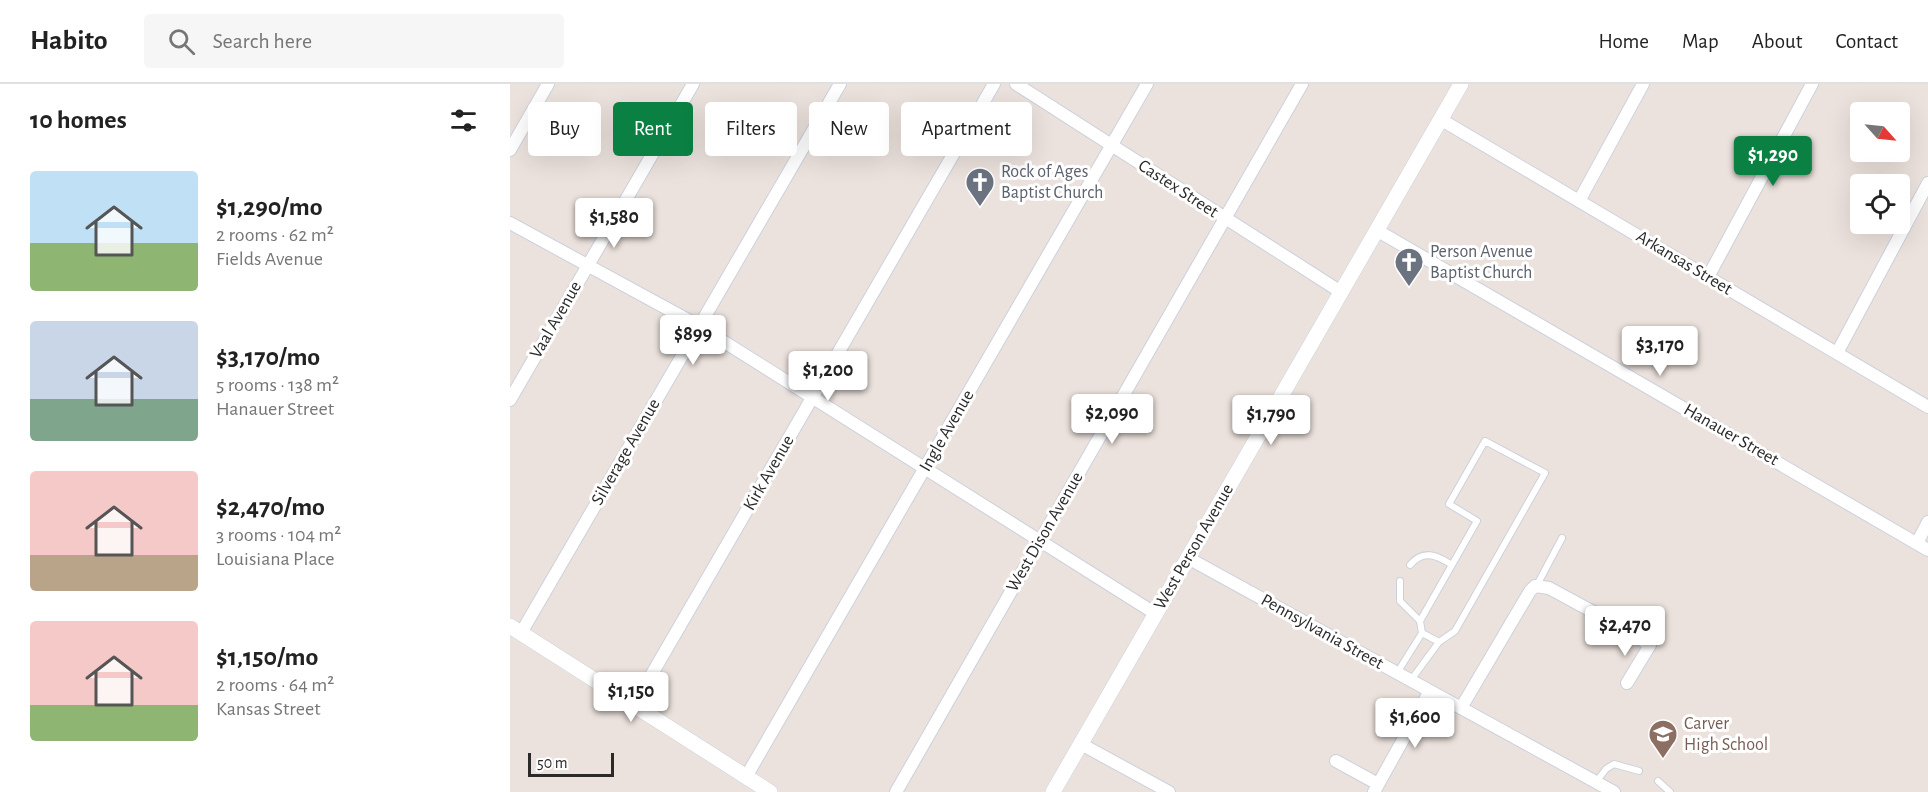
<!DOCTYPE html>
<html lang="en">
<head>
<meta charset="utf-8">
<style>
  :root { --surface:#fff; --page:#f6f6f6; --text:#222; --muted:#767676; --line:#e0e0e0; --accent:#0b8043 }
  body { margin:0; font-family:"Alegreya Sans",sans-serif; background:var(--page); color:var(--text); height:100vh; display:flex; flex-direction:column; font-size:22px; white-space:nowrap }
  * { box-sizing:border-box; margin:0 }
  p { font-size:20px; color:var(--muted) }
  .icon { flex:none; width:33px; height:33px; fill:none; stroke:currentColor; stroke-width:2; stroke-linecap:round; stroke-linejoin:round }
  .map { position:relative; flex:1; overflow:hidden }
  .drawer { display:flex; flex-direction:column; background:var(--surface); width:510px }
  .drawer>* { flex:none }
  .guide { position:absolute; left:18px; top:18px; width:570px; height:54px; display:flex; gap:12px }
  .needle { width:39px; rotate:117deg }
  .controls { position:absolute; left:1340px; top:18px; display:grid; gap:12px }
  .controls a { display:grid; place-items:center; width:60px; height:60px; border-radius:6px; background:var(--surface); box-shadow:0 6px 24px #0002; font-size:30px }
  .scale { position:absolute; left:18px; bottom:15px; width:86px; box-sizing:border-box; padding-left:6px; border:3px solid #2a2a2a; border-top:0; font-size:16px; line-height:21px; white-space:nowrap; color:#2a2a2a; -webkit-text-stroke:4px #fff; paint-order:stroke }
  .price { position:absolute; translate:-50% -51px; padding:0 14px; border-radius:6px; background:#fff; color:#222; font-size:20px; line-height:39px; filter:drop-shadow(0 2px 3px #0008) }
  .price::after { content:''; position:absolute; left:50%; top:36px; width:18px; height:14px; margin-left:-9px; background:inherit; clip-path:polygon(0 0,100% 0,50% 100%) }
  .price.selected { background:var(--accent); color:#fff }
  ul { padding:0; list-style:none }
  li { display:flex; align-items:center; gap:18px; height:150px; padding:0 30px }
  li span { display:grid; place-items:center; flex:none; width:168px; height:120px; border-radius:6px; color:#555 }
  li>.icon { margin-inline-start:auto }
  span .icon { width:72px; height:72px; fill:#fffc; stroke-width:1 }
  li b { font-size:26px }
  h2 { display:flex; justify-content:space-between; align-items:center; height:72px; padding:0 30px; font-size:26px }
  .pill { padding:0 21px; border-radius:6px; background:var(--surface); box-shadow:0 6px 24px #0002; font-size:21px; line-height:54px }
  .pill.selected { background:var(--accent); color:#fff }
  header { display:flex; align-items:center; gap:36px; box-sizing:border-box; height:84px; padding:0 30px; background:var(--surface); border-bottom:2px solid var(--line) }
  header strong { font-size:28px }
  nav { display:flex; gap:33px; margin-inline-start:auto; font-size:21px }
  .search { width:420px; height:54px; background:var(--page); display:flex; align-items:center; gap:15px; box-sizing:border-box; padding:0 21px; border-radius:6px; color:var(--muted); font-size:22px }
  main { display:flex; flex:1; min-height:0 }
  .map>svg:first-child { display:block }
  .lines { fill:none; stroke-linecap:round; stroke-linejoin:round }
  .service-casing { stroke:#cbd1dc; stroke-width:8 }
  .minor-casing { stroke:#cbd1dc; stroke-width:14 }
  .tertiary-casing { stroke:#cbd1dc; stroke-width:16 }
  .service { stroke:#fff; stroke-width:6 }
  .minor { stroke:#fff; stroke-width:12 }
  .tertiary { stroke:#fff; stroke-width:15 }
  .labels { text-anchor:middle; dominant-baseline:central; stroke-width:6; stroke-linejoin:round; paint-order:stroke }
  .worship-label { font-size:18px; fill:#5b616d; stroke:#fff; text-anchor:start }
  .street-label { font-size:18px; fill:#2a2a2a; stroke:#fff }
  .education-label { font-size:18px; fill:#785e54; stroke:#fff; text-anchor:start }
</style>
</head>
<body>
<header>
<strong>Habito</strong>
<div class="search"><svg class="icon" aria-label="search" viewBox="0 0 24 24"><circle cx="10" cy="10" r="6"/><path d="M15 15l6 6"/></svg>Search here</div>
<nav><a>Home</a><a>Map</a><a>About</a><a>Contact</a></nav>
</header>
<main>
<section class="drawer">
<h2>10 homes<svg class="icon" aria-label="filters" viewBox="0 0 24 24"><path d="M4 7h16M4 17h16"/><circle cx="9" cy="7" r="2"/><circle cx="15" cy="17" r="2"/></svg></h2>
<ul>
<li><span style="background:linear-gradient(#bfe0f5 60%,#8fb573 0)"><svg class="icon" aria-label="home" viewBox="0 0 24 24"><path d="M3 11l9-7 9 7M6 9v11h12V9"/></svg></span><div><b>$1,290/mo</b><p>2 rooms · 62 m²</p><p>Fields Avenue</p></div></li>
<li><span style="background:linear-gradient(#c9d6e8 65%,#7fa58c 0)"><svg class="icon" aria-label="home" viewBox="0 0 24 24"><path d="M3 11l9-7 9 7M6 9v11h12V9"/></svg></span><div><b>$3,170/mo</b><p>5 rooms · 138 m²</p><p>Hanauer Street</p></div></li>
<li><span style="background:linear-gradient(#f6c9c9 70%,#b9a48a 0)"><svg class="icon" aria-label="home" viewBox="0 0 24 24"><path d="M3 11l9-7 9 7M6 9v11h12V9"/></svg></span><div><b>$2,470/mo</b><p>3 rooms · 104 m²</p><p>Louisiana Place</p></div></li>
<li><span style="background:linear-gradient(#f6c9c9 70%,#8fb573 0)"><svg class="icon" aria-label="home" viewBox="0 0 24 24"><path d="M3 11l9-7 9 7M6 9v11h12V9"/></svg></span><div><b>$1,150/mo</b><p>2 rooms · 64 m²</p><p>Kansas Street</p></div></li>
</ul>
</section>
<div class="map">
<svg width="1418" height="708" viewBox="0 0 1418 708">
  <rect width="100%" height="100%" fill="#ece2dd"/>
  <g class="lines">
    <g class="service-casing">
      <path id="service" d="M900,481c13,-16 27,-10 42,0
        M890,497v20l20,20
        M1027,501l25,-47
        M912,549l17,9
        M887,589l25,-40 -2,-12 57,-100 -28,-17 36,-63 60,32 -90,158 -16,11 -28,38
        M1148,697l12,11
        M1086,698l10,-13 8,-5 25,7"/>
    </g>
    <g class="minor-casing">
      <path id="minor" d="M506,0l325,208
        M930,35l488,288
        M0,66l38,-66
        M1069,117l64,-117
        M0,139l189,103 457,288
        M868,147l550,319
        M1198,193l104,-193
        M1327,269l91,-170
        M0,316l183,-316
        M1407,459l11,-21
        M678,474l426,234
        M1115,546l25,15 -23,38
        M11,549l319,-549
        M124,621l360,-621
        M951,624l69,-117 5,-5 14,2 72,39
        M571,660l88,48
        M826,677l42,23
        M236,693l401,-693
        M386,708l406,-708
        M864,708l56,-101"/>
    </g>
    <g class="tertiary-casing">
      <path id="tertiary" d="M0,542l260,166
        M543,708l408,-708"/>
    </g>
    <use href="#service" class="service"/>
    <use href="#minor" class="minor"/>
    <use href="#tertiary" class="tertiary"/>
  </g>
  <defs>
    <g id="church-pin" transform="scale(1.5)"><path d="M0 17L-7.5 6A9.5 9.5 0 1 1 7.5 6Z" fill="#6b7280" stroke="#fff"/><path d="M-1.2-6h2.4v3.5h3.3v2.4h-3.3V6h-2.4V-.1h-3.3v-2.4h3.3Z" fill="#fff"/></g>
    <g id="school-pin" transform="scale(1.5)"><path d="M0 17L-7.5 6A9.5 9.5 0 1 1 7.5 6Z" fill="#8d6e63" stroke="#fff"/><path d="M0-5L7-2L0 1L-7-2ZM-4 1L0 2.5L4 1V4Q0 6-4 4Z" fill="#fff"/></g>
  </defs>
  <g fill-rule="evenodd">
    <use href="#church-pin" x="470" y="98"/>
    <use href="#church-pin" x="899" y="178"/>
    <use href="#school-pin" x="1153" y="650"/>
  </g>
  <g class="labels">
    <g class="worship-label">
      <text x="491" y="88">Rock of Ages<tspan x="491" dy="21">Baptist Church</tspan></text>
      <text x="920" y="168">Person Avenue<tspan x="920" dy="21">Baptist Church</tspan></text>
    </g>
    <g class="street-label">
      <text transform="translate(668 105) rotate(33)">Castex Street</text>
      <text transform="translate(1174 179) rotate(31)">Arkansas Street</text>
      <text transform="translate(46 236) rotate(-60)">Vaal Avenue</text>
      <text transform="translate(437 347) rotate(-60)">Ingle Avenue</text>
      <text transform="translate(1221 351) rotate(30)">Hanauer Street</text>
      <text transform="translate(116 368) rotate(-60)">Silverage Avenue</text>
      <text transform="translate(259 389) rotate(-60)">Kirk Avenue</text>
      <text transform="translate(535 448) rotate(-60)">West Dison Avenue</text>
      <text transform="translate(684 463) rotate(-60)">West Person Avenue</text>
      <text transform="translate(812 548) rotate(29)">Pennsylvania Street</text>
    </g>
    <g class="education-label">
      <text x="1174" y="640">Carver<tspan x="1174" dy="21">High School</tspan></text>
    </g>
  </g>
</svg>
<div class="controls">
<a><svg class="needle" viewBox="-14 -14 28 28"><path d="M0-13l5 13h-10z" fill="#e53935"/><path d="M0 13l5-13h-10z" fill="#767676"/></svg></a>
<a><svg class="icon" aria-label="locate" viewBox="0 0 24 24"><circle cx="12" cy="12" r="6"/><path d="M12 2v4M12 18v4M2 12h4M18 12h4"/></svg></a>
</div>
<div class="scale">50 m</div>
<b class="price selected" style="left:1263px;top:103px">$1,290</b>
<b class="price" style="left:104px;top:165px">$1,580</b>
<b class="price" style="left:183px;top:282px">$899</b>
<b class="price" style="left:1150px;top:293px">$3,170</b>
<b class="price" style="left:318px;top:318px">$1,200</b>
<b class="price" style="left:602px;top:361px">$2,090</b>
<b class="price" style="left:761px;top:362px">$1,790</b>
<b class="price" style="left:1115px;top:573px">$2,470</b>
<b class="price" style="left:121px;top:639px">$1,150</b>
<b class="price" style="left:905px;top:665px">$1,600</b>
<div class="guide">
<a class="pill">Buy</a>
<a class="pill selected">Rent</a>
<a class="pill">Filters</a>
<a class="pill">New</a>
<a class="pill">Apartment</a>
</div>
</div>
</main>
</body>
</html>
